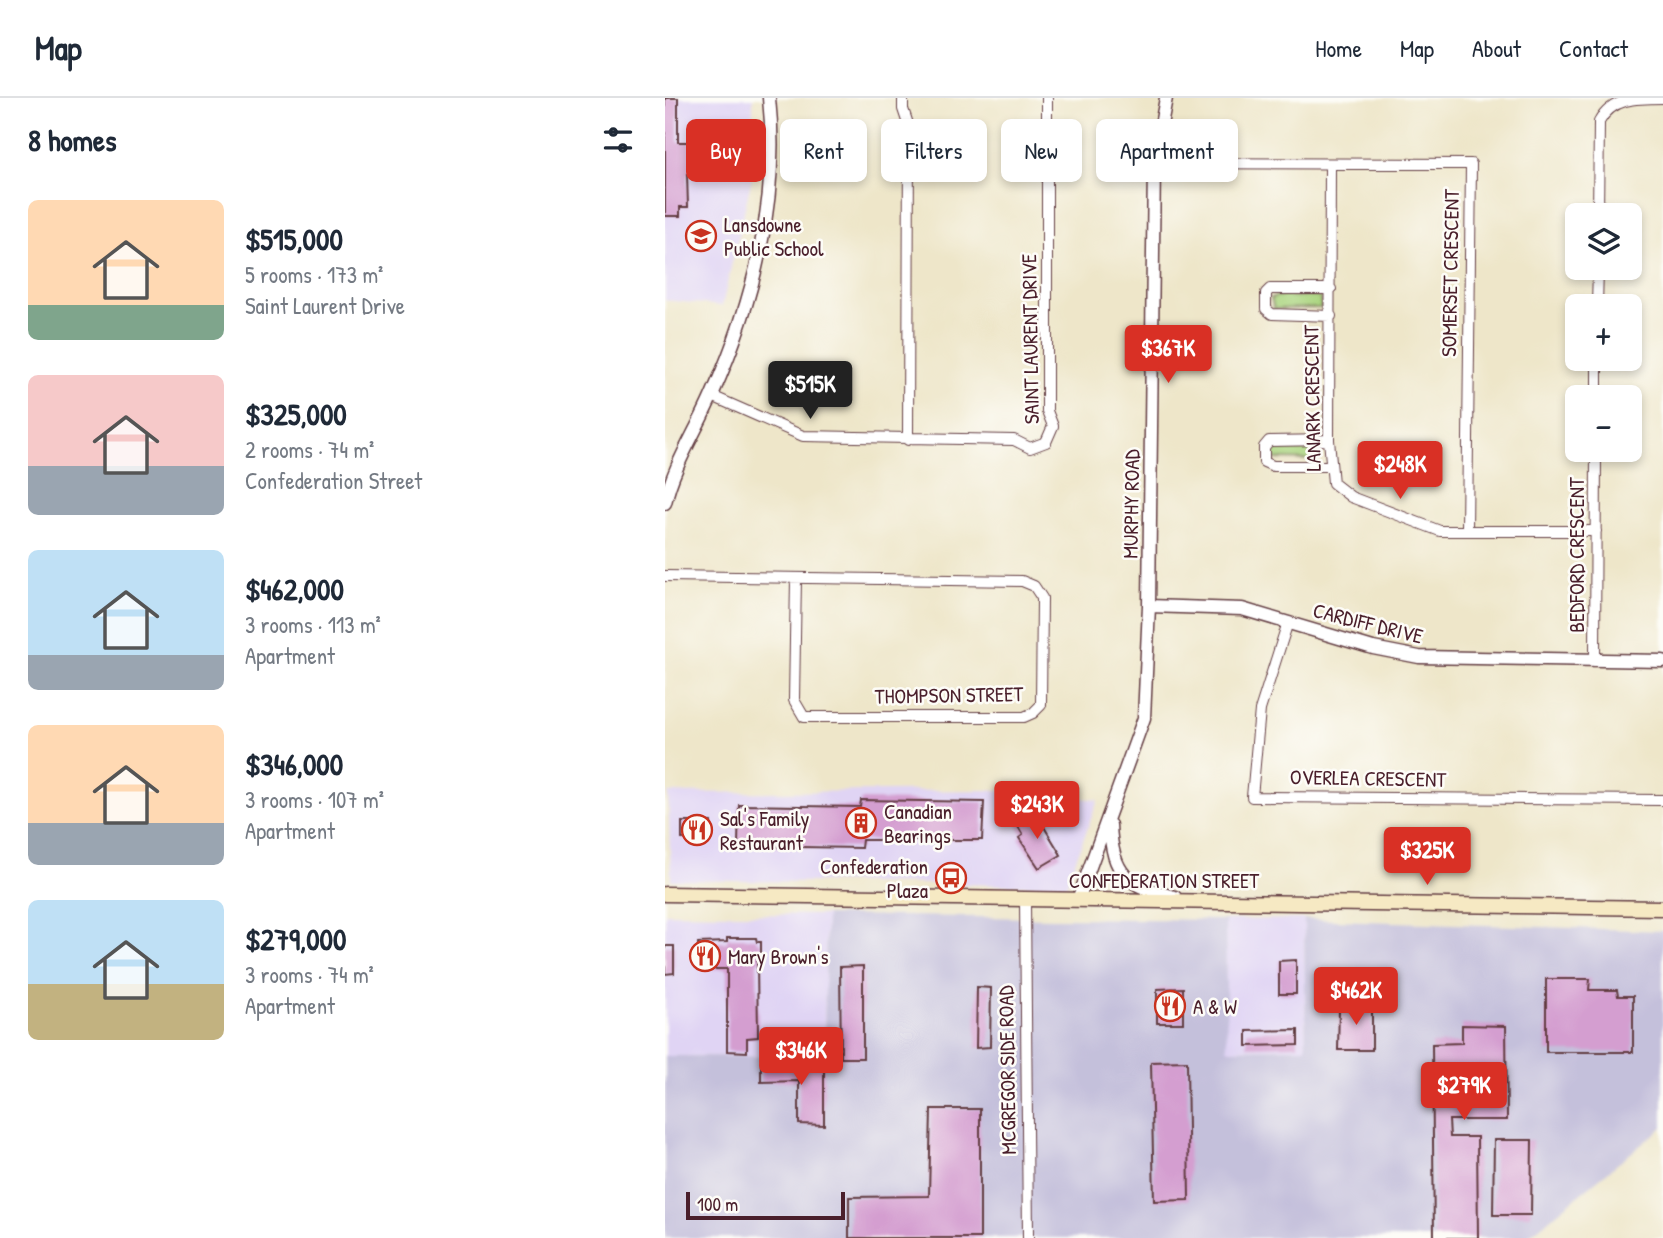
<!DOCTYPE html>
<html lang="en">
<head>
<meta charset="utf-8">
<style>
  :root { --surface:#fff; --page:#f6f6f7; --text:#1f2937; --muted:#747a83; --line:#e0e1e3; --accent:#d93025 }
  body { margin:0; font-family:"Patrick Hand",sans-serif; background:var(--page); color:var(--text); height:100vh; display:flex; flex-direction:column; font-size:26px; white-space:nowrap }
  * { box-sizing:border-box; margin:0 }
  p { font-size:23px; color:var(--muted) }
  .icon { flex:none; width:38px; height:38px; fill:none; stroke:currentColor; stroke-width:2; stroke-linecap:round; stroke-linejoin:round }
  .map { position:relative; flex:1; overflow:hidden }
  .panel { display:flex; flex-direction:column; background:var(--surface); width:665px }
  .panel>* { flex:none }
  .top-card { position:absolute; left:21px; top:21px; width:665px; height:63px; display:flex; gap:14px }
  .controls { position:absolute; left:900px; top:105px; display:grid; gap:14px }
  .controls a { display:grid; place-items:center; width:77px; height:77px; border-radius:10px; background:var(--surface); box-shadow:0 4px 10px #0003; font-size:35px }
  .scale { position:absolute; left:21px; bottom:18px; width:159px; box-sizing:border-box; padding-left:7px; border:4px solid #4a1f2b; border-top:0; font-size:19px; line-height:24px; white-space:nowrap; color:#4a1f2b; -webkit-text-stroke:5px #fdfcf7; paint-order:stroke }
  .price { position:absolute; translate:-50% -60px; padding:0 16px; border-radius:7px; background:var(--accent); color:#fff; font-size:23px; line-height:46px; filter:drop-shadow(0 2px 4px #0008) }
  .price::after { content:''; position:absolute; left:50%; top:42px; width:21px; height:16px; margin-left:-10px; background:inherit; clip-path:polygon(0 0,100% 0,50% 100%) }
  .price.active { background:#222; color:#fff }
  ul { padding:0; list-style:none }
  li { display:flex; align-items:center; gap:21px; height:175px; padding:0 28px }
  li span { display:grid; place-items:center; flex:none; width:196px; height:140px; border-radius:10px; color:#555 }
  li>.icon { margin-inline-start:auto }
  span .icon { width:84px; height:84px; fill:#fffc; stroke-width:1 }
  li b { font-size:30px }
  h2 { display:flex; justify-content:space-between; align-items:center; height:84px; padding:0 28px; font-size:30px }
  .tag { padding:0 24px; border-radius:10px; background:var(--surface); box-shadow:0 4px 10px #0003; font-size:24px; line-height:63px }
  .tag.active { background:var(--accent); color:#fff }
  header { display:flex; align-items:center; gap:42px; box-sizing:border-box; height:98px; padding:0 35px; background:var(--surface); border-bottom:2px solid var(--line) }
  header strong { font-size:33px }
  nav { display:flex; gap:38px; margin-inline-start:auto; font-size:24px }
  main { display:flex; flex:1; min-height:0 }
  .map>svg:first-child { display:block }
  .built { fill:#e0d4f4 }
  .industrial { fill:#c4c0db }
  .green { fill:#abd580; stroke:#7a7a56; stroke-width:2 }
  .building { fill:#d49ed0 }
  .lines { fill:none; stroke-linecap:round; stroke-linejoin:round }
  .minor-casing { stroke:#633d43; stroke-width:12 }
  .tertiary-casing { stroke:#633d43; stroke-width:15 }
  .secondary-casing { stroke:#633d43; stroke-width:17 }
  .minor { stroke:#fff; stroke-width:10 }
  .tertiary { stroke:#fff; stroke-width:12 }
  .secondary { stroke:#f6e9c3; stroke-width:14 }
  .labels { text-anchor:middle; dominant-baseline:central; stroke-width:5; stroke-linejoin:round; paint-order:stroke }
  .poi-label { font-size:21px; fill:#4a1f2b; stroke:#fdfcf7; text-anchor:start }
  .street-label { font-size:21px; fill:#4a1f2b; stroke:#fdfcf7 }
</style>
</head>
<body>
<header>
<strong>Map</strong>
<nav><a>Home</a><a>Map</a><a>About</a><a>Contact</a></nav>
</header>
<main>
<section class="panel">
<h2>8 homes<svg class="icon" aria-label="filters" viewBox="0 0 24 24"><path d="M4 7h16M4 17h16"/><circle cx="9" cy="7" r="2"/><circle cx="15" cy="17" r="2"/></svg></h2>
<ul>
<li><span style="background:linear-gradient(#ffd9b3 75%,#7fa58c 0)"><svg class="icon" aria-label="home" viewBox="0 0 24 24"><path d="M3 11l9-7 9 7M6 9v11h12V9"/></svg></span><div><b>$515,000</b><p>5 rooms · 173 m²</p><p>Saint Laurent Drive</p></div></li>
<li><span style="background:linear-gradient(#f6c9c9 65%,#9aa5b1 0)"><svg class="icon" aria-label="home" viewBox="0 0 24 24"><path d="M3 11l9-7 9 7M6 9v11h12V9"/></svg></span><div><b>$325,000</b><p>2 rooms · 74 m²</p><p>Confederation Street</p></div></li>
<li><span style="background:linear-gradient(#bfe0f5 75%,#9aa5b1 0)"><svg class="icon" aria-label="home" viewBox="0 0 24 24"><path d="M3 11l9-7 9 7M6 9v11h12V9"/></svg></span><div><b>$462,000</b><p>3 rooms · 113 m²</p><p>Apartment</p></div></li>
<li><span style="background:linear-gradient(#ffd9b3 70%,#9aa5b1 0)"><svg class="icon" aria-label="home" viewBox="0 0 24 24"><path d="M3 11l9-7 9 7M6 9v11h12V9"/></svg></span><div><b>$346,000</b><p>3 rooms · 107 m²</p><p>Apartment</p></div></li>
<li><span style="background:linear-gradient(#bfe0f5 60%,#c2b280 0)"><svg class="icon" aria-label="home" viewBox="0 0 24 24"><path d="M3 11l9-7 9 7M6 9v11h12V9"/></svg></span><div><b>$279,000</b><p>3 rooms · 74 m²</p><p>Apartment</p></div></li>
</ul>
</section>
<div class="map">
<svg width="998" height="1140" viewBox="0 0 998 1140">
  <rect width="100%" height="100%" fill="#fdfcf7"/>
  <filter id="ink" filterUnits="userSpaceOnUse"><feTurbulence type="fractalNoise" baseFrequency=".0143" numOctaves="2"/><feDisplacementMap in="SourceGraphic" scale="14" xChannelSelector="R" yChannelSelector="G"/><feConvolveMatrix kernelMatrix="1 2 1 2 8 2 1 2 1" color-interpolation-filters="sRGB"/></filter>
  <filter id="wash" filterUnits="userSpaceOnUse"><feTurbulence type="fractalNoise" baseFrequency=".00686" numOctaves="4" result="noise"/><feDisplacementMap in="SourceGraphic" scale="28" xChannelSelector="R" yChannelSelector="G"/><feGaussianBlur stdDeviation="1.57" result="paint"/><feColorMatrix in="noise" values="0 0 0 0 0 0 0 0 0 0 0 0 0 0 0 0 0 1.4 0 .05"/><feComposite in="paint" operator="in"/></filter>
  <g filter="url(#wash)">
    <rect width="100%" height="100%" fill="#eee6c9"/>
    <path class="built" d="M0,0h88v75l-31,133 -57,-6z
      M340,692l93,10 -32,86 -395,-6 -3,-87z
      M0,815l161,2 -2,142 -159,-1z
      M639,821l2,129 -80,1 -1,-129z"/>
    <path class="industrial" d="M161,817l399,5 2,129 79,-1 -2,-129 359,12v196l-137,111h-861v-182l159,1z"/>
    <path class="green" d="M611,198l44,1 1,11 -47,1 -3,-11z
      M607,348h44l4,3 -3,11 -45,-1 -3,-11z"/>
    <g id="blocks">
      <path class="building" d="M0,0h13v44h14v23h5v9h-10l1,33h-8v9h-15z
        M196,702l123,2 -2,38h-120l-1,8 -123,-2 1,-41 121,2z
        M365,715l7,12 4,-3 20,33 -22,13 -20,-30 4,-3 -7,-12z
        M17,724h29l1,16 -30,1z
        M62,840h29l1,4h4v19l-4,1 1,75 -11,1v14l-20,-1v-82h-29v-26l29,-1z
        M0,848h9v27l-9,1z
        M631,862v34h-17v-33z
        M198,868v92h-22l-1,-91z
        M881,881h44l-1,11h28l1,6h15v56h-87z
        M312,889l14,1 -1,59 -14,1z
        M518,890v35h-26v-34z
        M707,899v53h-34l1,-41 19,1 -1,-12z
        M797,927l44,1 1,94h-58l1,17h27l1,101h-44l-2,-194 30,-1z
        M633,932v15l-51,1v-15z
        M522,963l2,139 -35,1 -3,-139z
        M96,964l63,1v62l-25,-1v-43l-38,1z
        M266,1011h49v129h-131v-41l80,-1z
        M829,1042h38l-1,75h-38z"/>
    </g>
  </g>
  <g filter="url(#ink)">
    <use href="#blocks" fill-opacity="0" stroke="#633d43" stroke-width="2"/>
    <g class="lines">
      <g class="minor-casing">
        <path id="minor" d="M238,0v11l6,18 -1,313
          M489,65l317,1 -4,367
          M665,66l-1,276 4,43 18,14 89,34h156
          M933,117l1,-93c13,-24 36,-24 64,-24
          M932,208l1,-38
          M666,218l-59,-2 -6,-5v-16l4,-4h61
          M47,298l91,40 211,4 16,8 16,-6 7,-16 -6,-15v-313
          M932,299v-38
          M664,342l-60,1 -5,6v15l9,4h57
          M0,478l357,5 12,5 8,12 -1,107 -8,8 -9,4h-220l-10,-17 2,-122
          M623,524l-28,88 -8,87 411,3
          M930,563l1,-211
          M360,803l3,337"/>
      </g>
      <g class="tertiary-casing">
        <path id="tertiary" d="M0,405c8,-37 32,-73 47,-108 41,-91 68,-197 57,-297
          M484,508l93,3 131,39 46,9 244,4
          M445,727c2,51 18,61 65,72
          M413,802l66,-182 5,-112 5,-443 12,-65"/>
      </g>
      <g class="secondary-casing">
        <path id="secondary" d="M0,796l998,14"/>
      </g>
      <use href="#minor" class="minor"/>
      <use href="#tertiary" class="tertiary"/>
      <use href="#secondary" class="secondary"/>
    </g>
  </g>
  <defs>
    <g id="school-ring" transform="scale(1.575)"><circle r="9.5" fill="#fdfcf7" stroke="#c8321e" stroke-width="1.5"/><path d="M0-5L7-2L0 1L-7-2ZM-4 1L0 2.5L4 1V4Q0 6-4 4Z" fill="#c8321e"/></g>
    <g id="building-ring" transform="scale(1.575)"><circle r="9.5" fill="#fdfcf7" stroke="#c8321e" stroke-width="1.5"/><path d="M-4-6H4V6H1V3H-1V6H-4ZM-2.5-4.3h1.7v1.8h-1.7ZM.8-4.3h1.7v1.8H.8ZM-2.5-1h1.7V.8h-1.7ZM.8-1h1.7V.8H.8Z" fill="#c8321e"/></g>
    <g id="restaurant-ring" transform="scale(1.575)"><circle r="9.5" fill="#fdfcf7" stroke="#c8321e" stroke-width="1.5"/><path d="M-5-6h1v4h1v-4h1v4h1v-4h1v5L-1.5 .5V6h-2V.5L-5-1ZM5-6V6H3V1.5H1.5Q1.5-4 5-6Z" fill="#c8321e"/></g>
    <g id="bus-ring" transform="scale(1.575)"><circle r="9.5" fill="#fdfcf7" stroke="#c8321e" stroke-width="1.5"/><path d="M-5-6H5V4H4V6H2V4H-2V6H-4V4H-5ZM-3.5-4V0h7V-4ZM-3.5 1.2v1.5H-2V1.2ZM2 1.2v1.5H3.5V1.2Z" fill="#c8321e"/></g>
  </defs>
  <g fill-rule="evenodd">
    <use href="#school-ring" x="36" y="138"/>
    <use href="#building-ring" x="196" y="725"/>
    <use href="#restaurant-ring" x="32" y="732"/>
    <use href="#bus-ring" x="286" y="780"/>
    <use href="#restaurant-ring" x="40" y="858"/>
    <use href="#restaurant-ring" x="505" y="908"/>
  </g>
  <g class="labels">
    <g class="poi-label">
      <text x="59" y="126">Lansdowne<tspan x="59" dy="24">Public School</tspan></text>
      <text x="219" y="713">Canadian<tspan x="219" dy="24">Bearings</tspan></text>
      <text x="55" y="720">Sal's Family<tspan x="55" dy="24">Restaurant</tspan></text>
      <text x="263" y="768" text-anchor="end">Confederation<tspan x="263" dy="24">Plaza</tspan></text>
      <text x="63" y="858">Mary Brown's</text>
      <text x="528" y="908">A &amp; W</text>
    </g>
    <g class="street-label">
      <text transform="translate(785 175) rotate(-89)">SOMERSET CRESCENT</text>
      <text transform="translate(365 241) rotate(-91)">SAINT LAURENT DRIVE</text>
      <text transform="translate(647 300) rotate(-91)">LANARK CRESCENT</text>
      <text transform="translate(466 406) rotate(-89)">MURPHY ROAD</text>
      <text transform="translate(911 457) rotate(-90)">BEDFORD CRESCENT</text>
      <text transform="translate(703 525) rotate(14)">CARDIFF DRIVE</text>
      <text transform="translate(284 597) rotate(-1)">THOMPSON STREET</text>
      <text transform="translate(703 680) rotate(1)">OVERLEA CRESCENT</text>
      <text x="499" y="782">CONFEDERATION STREET</text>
      <text transform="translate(342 972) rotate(-91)">MCGREGOR SIDE ROAD</text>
    </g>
  </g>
</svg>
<div class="controls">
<a><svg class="icon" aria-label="layers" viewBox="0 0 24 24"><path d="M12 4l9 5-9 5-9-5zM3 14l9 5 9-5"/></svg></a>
<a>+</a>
<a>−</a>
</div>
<div class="scale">100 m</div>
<b class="price" style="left:503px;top:287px">$367K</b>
<b class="price active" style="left:145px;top:323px">$515K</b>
<b class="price" style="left:735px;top:403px">$248K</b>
<b class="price" style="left:372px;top:743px">$243K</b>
<b class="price" style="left:762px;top:789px">$325K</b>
<b class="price" style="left:691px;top:929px">$462K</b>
<b class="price" style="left:136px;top:989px">$346K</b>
<b class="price" style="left:799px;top:1024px">$279K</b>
<div class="top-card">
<a class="tag active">Buy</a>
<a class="tag">Rent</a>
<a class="tag">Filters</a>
<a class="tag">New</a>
<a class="tag">Apartment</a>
</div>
</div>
</main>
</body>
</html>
